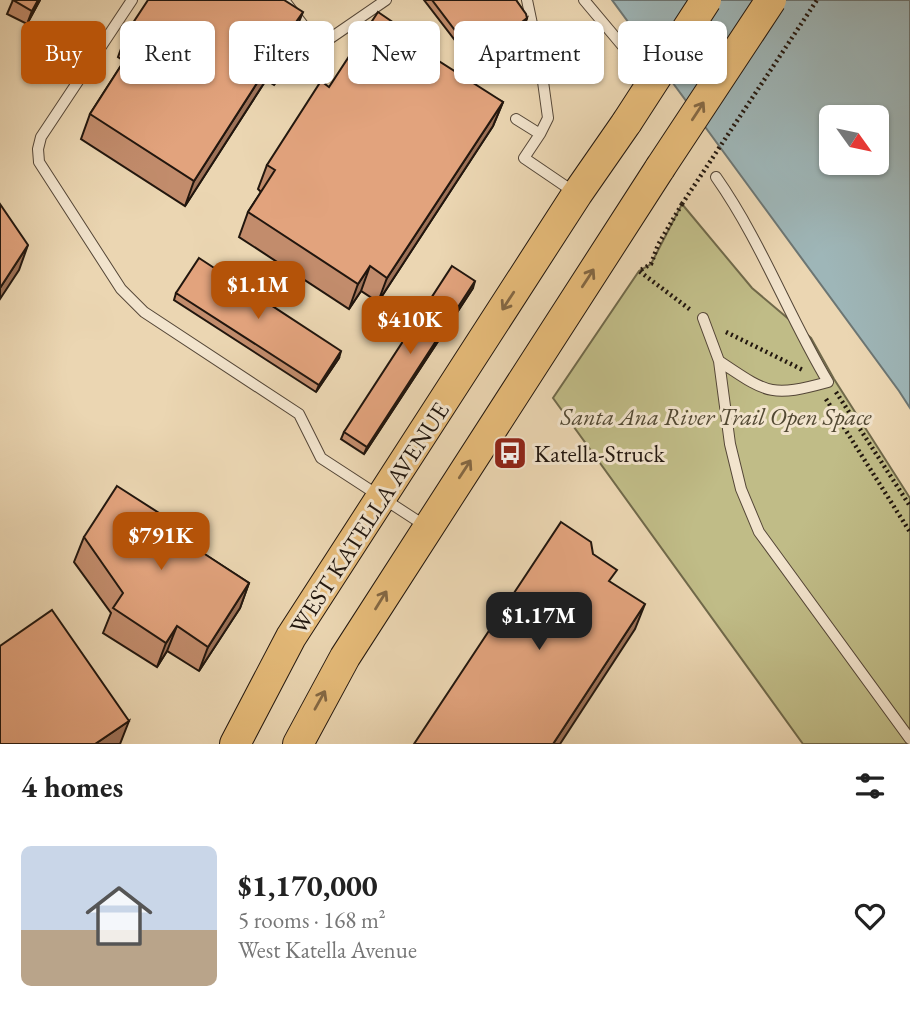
<!DOCTYPE html>
<html lang="en">
<head>
<meta charset="utf-8">
<style>
  :root { --surface:#fff; --page:#f2f2f2; --text:#222; --muted:#767676; --accent:#b45309 }
  body { margin:0; font-family:"EB Garamond",serif; background:var(--page); color:var(--text); height:100vh; display:flex; flex-direction:column; font-size:26px; white-space:nowrap }
  * { box-sizing:border-box; margin:0 }
  p { font-size:23px; color:var(--muted) }
  .icon { flex:none; width:38px; height:38px; fill:none; stroke:currentColor; stroke-width:2; stroke-linecap:round; stroke-linejoin:round }
  .map { position:relative; height:744px; overflow:hidden }
  .panel { display:flex; flex-direction:column; background:var(--surface); flex:1 }
  .panel>* { flex:none }
  .hud { position:absolute; left:21px; top:21px; width:868px; height:63px; display:flex; gap:14px }
  .needle { width:46px; rotate:123deg }
  .fabs { position:absolute; left:819px; top:105px; display:grid; gap:14px }
  .fabs a { display:grid; place-items:center; width:70px; height:70px; border-radius:10px; background:var(--surface); box-shadow:0 2px 5px #0004; font-size:35px }
  .price { position:absolute; translate:-50% -60px; padding:0 16px; border-radius:14px; background:var(--accent); color:#fff; font-size:23px; line-height:46px; filter:drop-shadow(0 2px 4px #0008) }
  .price::after { content:''; position:absolute; left:50%; top:42px; width:21px; height:16px; margin-left:-10px; background:inherit; clip-path:polygon(0 0,100% 0,50% 100%) }
  .price.active { background:#222; color:#fff }
  ul { padding:0; list-style:none }
  li { display:flex; align-items:center; gap:21px; height:175px; padding:0 21px }
  li span { display:grid; place-items:center; flex:none; width:196px; height:140px; border-radius:10px; color:#555 }
  li>.icon { margin-inline-start:auto }
  span .icon { width:84px; height:84px; fill:#fffc; stroke-width:1 }
  li b { font-size:30px }
  h2 { display:flex; justify-content:space-between; align-items:center; height:84px; padding:0 21px; font-size:30px }
  .tag { padding:0 24px; border-radius:10px; background:var(--surface); box-shadow:0 2px 5px #0004; font-size:24px; line-height:63px }
  .tag.active { background:var(--accent); color:#fff }
  .map>svg:first-child { display:block }
  .green { fill:#c0bc87; stroke:#70694a; stroke-width:2 }
  .water { fill:#9eb6b8; stroke:#6c7674; stroke-width:2; fill-rule:evenodd }
  .lines { fill:none; stroke-linecap:round; stroke-linejoin:round }
  .service-casing { stroke:#544637; stroke-width:12 }
  .primary-casing { stroke:#21160e; stroke-width:32 }
  .path { stroke:#21160e; stroke-width:4.5; stroke-dasharray:2 3.5; stroke-linecap:butt }
  .service { stroke:#f2e4cd; stroke-width:10 }
  .primary { stroke:#e6bb79; stroke-width:30 }
  .primary-bridge-casing { stroke:#21160e; stroke-width:32; stroke-linecap:butt }
  .path-bridge { stroke:#21160e; stroke-width:4.5; stroke-dasharray:2 3.5; stroke-linecap:butt }
  .primary-bridge { stroke:#e6bb79; stroke-width:30 }
  .wall { fill:#c28c6c; stroke:#21160e; stroke-width:2 }
  .shaded-wall { fill:#9e7258; stroke:#21160e; stroke-width:2 }
  .building { fill:#e2a37d; stroke:#21160e; stroke-width:2 }
  .oneway { stroke:#846844 }
  .labels { text-anchor:middle; dominant-baseline:central; stroke-width:6; stroke-linejoin:round; paint-order:stroke }
  .park-label { font-size:24px; font-style:italic; fill:#514832; stroke:#f2e4cd }
  .poi-label { font-size:24px; fill:#21160e; stroke:#f2e4cd; text-anchor:start }
  .street-label { font-size:24px; fill:#21160e; stroke:#f2e4cd }
</style>
</head>
<body>
<div class="map">
<svg width="910" height="744" viewBox="0 0 910 744">
  <rect width="100%" height="100%" fill="#ebd6b2"/>
  <filter id="stains"><feTurbulence type="fractalNoise" baseFrequency=".00286" numOctaves="4"/><feColorMatrix values="0 0 0 0 .2 0 0 0 0 .09 0 0 0 0 .02 0 0 0 .5 -.17"/></filter>
  <radialGradient id="worn" r=".72"><stop offset=".6" stop-color="#630" stop-opacity="0"/><stop offset="1" stop-color="#630" stop-opacity=".3"/></radialGradient>
  <path class="green" d="M682,204l70,84 59,50 23,41 76,119v246h-107l-250,-346 86,-127 12,-7z"/>
  <path class="water" d="M612,0h298v408l-11,-17zM831,117h46v46h-46z"/>
  <g class="lines">
    <g class="service-casing">
      <path id="service" d="M132,0l-91,137 -3,12 1,13 82,127 23,23 155,102 22,44 106,69
        M284,0l35,46 67,-46
        M527,0l14,67 7,51 -8,16
        M584,0l42,50
        M516,119l24,15 -16,24 50,34
        M716,177c45,64 72,138 112,205 -58,16 -61,11 -109,-21
        M703,318l16,43 11,83 11,45 18,43 151,207"/>
    </g>
    <g class="primary-casing">
      <path id="primary" d="M235,744l56,-107 286,-443 50,-72
        M298,744l47,-87 315,-489"/>
    </g>
    <path class="path" d="M682,204l-24,41 -7,19 -12,7 53,40
      M726,332l77,38
      M836,392l74,114
      M826,399l84,133"/>
    <use href="#service" class="service"/>
    <use href="#primary" class="primary"/>
    <g class="primary-bridge-casing">
      <path id="primary-bridge" d="M627,122l79,-122
        M660,168l111,-168"/>
    </g>
    <path class="path-bridge" d="M682,204l135,-204"/>
    <use href="#primary-bridge" class="primary-bridge"/>
  </g>
  <path class="wall" d="M13,0h27l-13,24 -20,-10z
    M424,0h92l11,18 -2,6 -51,41z
    M297,27l5,3 -9,25 -19,30 -8,-5 -81,126 -104,-67 9,-25 34,-53 -6,-4 9,-25z
    M434,65l69,37 -10,24 -115,176 -17,-11 -12,18 -110,-72 9,-25 13,-20 -3,-3 9,-24z
    M473,288l-109,166 -23,-15 3,-7z
    M176,293l163,65 -23,34 -142,-92z
    M170,520l-3,10 82,53 -9,25 -41,63 -32,-20 -10,16 -54,-34 8,-20 -37,-51 10,-25z"/>
  <path class="shaded-wall" d="M38,0h2l-13,24 5,-13z
    M303,12l-10,25 1,-12z
    M527,18l-2,6 -51,41 2,-7z
    M302,30l-9,25 -19,30 9,-25z
    M275,55l-9,25 -81,126 9,-25z
    M503,102l-10,24 -115,176 9,-24z
    M28,245l-9,25 -19,29v-11z
    M370,266l-9,25 -12,18 9,-25z
    M475,281l-2,7 -109,166 3,-7z
    M341,351l-2,7 -23,34 3,-7z
    M249,583l-9,25 -41,63 9,-24z
    M645,604l-10,25 -75,115h-7z
    M177,626l-10,25 -10,16 9,-24z
    M129,721l-9,23h-25z"/>
  <path class="building" d="M13,0h25l-6,11z
    M148,0h136l19,12 -9,13 8,5 -19,30 -8,-5 -81,126 -104,-67 48,-75 -11,-7z
    M432,0h84l10,14 1,4 -51,40z
    M378,12l19,13 37,40 3,-5 66,42 -116,176 -17,-12 -12,18 -110,-72 27,-42 -8,-5 54,-84 8,6z
    M0,204l28,41 -28,43z
    M199,258l142,93 -22,34 -143,-92z
    M452,266l23,15 -108,166 -23,-15z
    M117,486l53,34 -5,8 84,55 -41,64 -31,-21 -11,17 -53,-35 10,-15 -39,-56z
    M561,522l30,20 2,12 24,16 -8,11 36,23 -92,140h-139z
    M52,610l77,111 -34,23h-95v-98z"/>
  <defs><path id="oneway-shaft" d="M-6 0H5M1.5-3L5.5 0L1.5 3" fill="none" stroke-width="1.6" stroke-linecap="round" stroke-linejoin="round" transform="scale(1.75)"/></defs>
  <g class="oneway">
    <use href="#oneway-shaft" transform="translate(698 111) rotate(-57)"/>
    <use href="#oneway-shaft" transform="translate(588 278) rotate(-57)"/>
    <use href="#oneway-shaft" transform="translate(508 301) rotate(123)"/>
    <use href="#oneway-shaft" transform="translate(465 469) rotate(-57)"/>
    <use href="#oneway-shaft" transform="translate(381 600) rotate(-58)"/>
    <use href="#oneway-shaft" transform="translate(320 700) rotate(-61)"/>
  </g>
  <defs>
    <g id="bus-square" transform="scale(1.75)"><rect x="-9" y="-9" width="18" height="18" rx="4" fill="#8f2418" stroke="#f2e4cd"/><path d="M-5-6H5V4H4V6H2V4H-2V6H-4V4H-5ZM-3.5-4V0h7V-4ZM-3.5 1.2v1.5H-2V1.2ZM2 1.2v1.5H3.5V1.2Z" fill="#fff"/></g>
  </defs>
  <g fill-rule="evenodd">
    <use href="#bus-square" x="510" y="453"/>
  </g>
  <g class="labels">
    <g class="park-label">
      <text x="716" y="416">Santa Ana River Trail Open Space</text>
    </g>
    <g class="poi-label">
      <text x="534" y="453">Katella-Struck</text>
    </g>
    <g class="street-label">
      <text transform="translate(369 518) rotate(-57)">WEST KATELLA AVENUE</text>
    </g>
  </g>
  <rect width="100%" height="100%" filter="url(#stains)"/>
  <rect width="100%" height="100%" fill="url(#worn)"/>
</svg>
<div class="fabs">
<a><svg class="needle" viewBox="-14 -14 28 28"><path d="M0-13l5 13h-10z" fill="#e53935"/><path d="M0 13l5-13h-10z" fill="#767676"/></svg></a>
</div>
<b class="price" style="left:258px;top:321px">$1.1M</b>
<b class="price" style="left:410px;top:356px">$410K</b>
<b class="price" style="left:161px;top:572px">$791K</b>
<b class="price active" style="left:539px;top:652px">$1.17M</b>
<div class="hud">
<a class="tag active">Buy</a>
<a class="tag">Rent</a>
<a class="tag">Filters</a>
<a class="tag">New</a>
<a class="tag">Apartment</a>
<a class="tag">House</a>
</div>
</div>
<section class="panel">
<h2>4 homes<svg class="icon" aria-label="filters" viewBox="0 0 24 24"><path d="M4 7h16M4 17h16"/><circle cx="9" cy="7" r="2"/><circle cx="15" cy="17" r="2"/></svg></h2>
<ul>
<li><span style="background:linear-gradient(#c9d6e8 60%,#b9a48a 0)"><svg class="icon" aria-label="home" viewBox="0 0 24 24"><path d="M3 11l9-7 9 7M6 9v11h12V9"/></svg></span><div><b>$1,170,000</b><p>5 rooms · 168 m²</p><p>West Katella Avenue</p></div><svg class="icon" aria-label="heart" viewBox="0 0 24 24"><path d="M12 20l-8-8c-3-5 5-10 8-4 3-6 11-1 8 4z"/></svg></li>
</ul>
</section>
</body>
</html>
